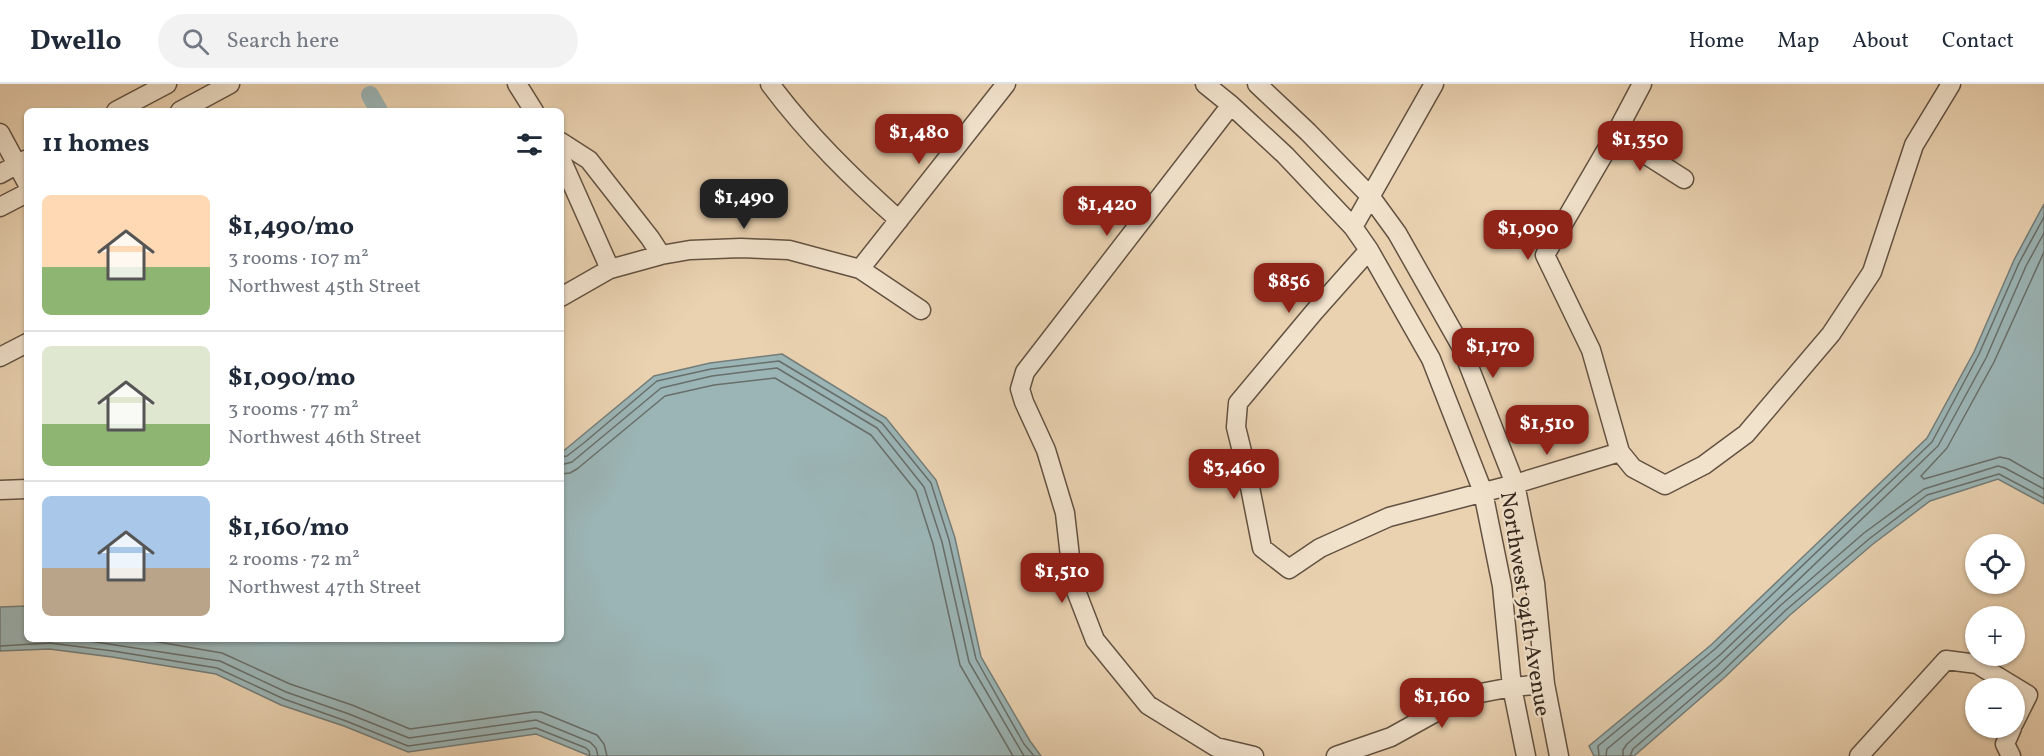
<!DOCTYPE html>
<html lang="en">
<head>
<meta charset="utf-8">
<style>
  :root { --surface:#fff; --page:#f2f2f3; --text:#1f2937; --muted:#747a83; --line:#e0e1e3; --accent:#8f2418 }
  body { margin:0; font-family:Vollkorn,serif; background:var(--page); color:var(--text); height:100vh; display:flex; flex-direction:column; font-size:22px; white-space:nowrap }
  * { box-sizing:border-box; margin:0 }
  p { font-size:20px; color:var(--muted) }
  .icon { flex:none; width:33px; height:33px; fill:none; stroke:currentColor; stroke-width:2; stroke-linecap:round; stroke-linejoin:round }
  .map { position:relative; flex:1; overflow:hidden }
  .panel { position:absolute; left:24px; top:24px; width:540px; height:534px; display:flex; flex-direction:column; background:var(--surface); border-radius:9px; box-shadow:0 2px 4px #0004 }
  .panel>* { flex:none }
  .tools { position:absolute; left:1965px; top:450px; display:grid; gap:12px }
  .tools a { display:grid; place-items:center; width:60px; height:60px; border-radius:50%; background:var(--surface); box-shadow:0 2px 4px #0004; font-size:30px }
  .price { position:absolute; translate:-50% -51px; padding:0 14px; border-radius:12px; background:var(--accent); color:#fff; font-size:20px; line-height:39px; filter:drop-shadow(0 2px 3px #0008) }
  .price::after { content:''; position:absolute; left:50%; top:36px; width:18px; height:14px; margin-left:-9px; background:inherit; clip-path:polygon(0 0,100% 0,50% 100%) }
  .price.selected { background:#222; color:#fff }
  ul { padding:0; list-style:none }
  li { display:flex; align-items:center; gap:18px; height:150px; padding:0 18px }
  li+li { border-top:2px solid var(--line) }
  li span { display:grid; place-items:center; flex:none; width:168px; height:120px; border-radius:9px; color:#555 }
  li>.icon { margin-inline-start:auto }
  span .icon { width:72px; height:72px; fill:#fffc; stroke-width:1 }
  li b { font-size:26px }
  h2 { display:flex; justify-content:space-between; align-items:center; height:72px; padding:0 18px; font-size:26px }
  header { display:flex; align-items:center; gap:36px; box-sizing:border-box; height:84px; padding:0 30px; background:var(--surface); border-bottom:2px solid var(--line) }
  header strong { font-size:28px }
  nav { display:flex; gap:33px; margin-inline-start:auto; font-size:21px }
  .search { width:420px; height:54px; background:var(--page); display:flex; align-items:center; gap:15px; box-sizing:border-box; padding:0 21px; border-radius:33px; color:var(--muted); font-size:22px }
  .map>svg:first-child { display:block }
  .water { fill:#9bb5b6; stroke:#737d79; stroke-width:1.5 }
  .lines { fill:none; stroke-linecap:round; stroke-linejoin:round }
  .shore { stroke:#686e6a; stroke-width:1.5 }
  .canal { stroke:#9bb5b6; stroke-width:18 }
  .minor-casing { stroke:#635242; stroke-width:21 }
  .minor { stroke:#f1e2cc; stroke-width:18 }
  .labels { text-anchor:middle; dominant-baseline:central; stroke-width:4.5; stroke-linejoin:round; paint-order:stroke }
  .street-label { font-size:22px; fill:#36281d; stroke:#f1e2cc }
</style>
</head>
<body>
<header>
<strong>Dwello</strong>
<div class="search"><svg class="icon" aria-label="search" viewBox="0 0 24 24"><circle cx="10" cy="10" r="6"/><path d="M15 15l6 6"/></svg>Search here</div>
<nav><a>Home</a><a>Map</a><a>About</a><a>Contact</a></nav>
</header>
<div class="map">
<svg width="2044" height="672" viewBox="0 0 2044 672">
  <rect width="100%" height="100%" fill="#ead2b1"/>
  <filter id="stains"><feTurbulence type="fractalNoise" baseFrequency=".00333" numOctaves="4"/><feColorMatrix values="0 0 0 0 .2 0 0 0 0 .09 0 0 0 0 .02 0 0 0 .5 -.17"/></filter>
  <radialGradient id="worn" r=".72"><stop offset=".6" stop-color="#630" stop-opacity="0"/><stop offset="1" stop-color="#630" stop-opacity=".3"/></radialGradient>
  <path class="water" d="M2044,120v300l-46,-25 -68,22 -57,43 -83,71 -65,62 -91,79h-40l-5,-10 122,-101 216,-207 47,-86 40,-92z
    M782,270l104,64 50,62 19,58 26,119 49,84 11,15h-451l-54,-22 -128,18 -64,-26 -63,-21 -65,-31 -104,-17 -63,-8 -49,2v-44l27,-1v33h534v-186l93,-77 56,-13z"/>
  <g class="lines">
    <path class="shore" d="M2044,168l-50,110 -47,86 -26,28 3,3 76,-22 9,2 35,20
      M561,373l6,-1 18,-14 72,-61 54,-12 68,-8 103,62 49,60 18,57 27,119 48,85 10,12
      M561,381l11,-3 89,-74 51,-12 65,-8 100,60 47,59 18,55 27,120 55,94
      M561,390l9,-1 7,-4 88,-73 49,-11 61,-7 96,57 45,56 17,53 27,121 53,91
      M76,555l144,22 66,31 63,22 60,24 127,-18 54,22 6,6 2,8
      M141,555l81,14 68,31 62,21 58,24 123,-17h8l56,23 7,9 3,12
      M0,562l50,-3 63,8 104,17 67,31 62,22 62,25 128,-18 50,20 3,3 1,5
      M1599,672l-1,-10 117,-97 217,-207 47,-88 40,-91 25,-46
      M1606,672l1,-7 113,-94 218,-209 48,-88 40,-92 18,-33
      M1623,672v-6l4,-6 89,-77 65,-62 83,-72 60,-44 74,-23 7,2 39,21
      M1630,672l3,-7 88,-76 65,-63 83,-71 58,-44 72,-21 45,24"/>
    <path class="canal" d="M370,11l9,16"/>
    <g class="minor-casing">
      <path id="minor" d="M517,0l17,27
        M770,0c38,51 82,94 129,136
        M1205,0l26,21 54,50 68,72 16,23 62,109 52,133 19,94 10,101 14,69
        M1257,0l51,48 62,64 27,37 64,113 54,138 20,99 10,101 14,72
        M1642,0l-27,51 -70,120 46,95 29,102 13,16 32,17 39,-20 42,-31 85,-100 41,-62 42,-127 37,-61
        M1231,21l-206,267 -5,17 4,13 22,48 19,63 8,70 22,57 53,65 68,42 38,9
        M116,27l51,-27
        M180,27l50,-27
        M0,49l27,50
        M1615,51l69,44
        M561,58l28,18 61,78 11,17
        M561,75l49,110
        M0,90l25,-14
        M0,123l27,-14
        M1353,143l81,-143
        M1369,166l-55,62 -76,91 -2,24 11,45 15,76 27,21 31,-21 69,-31 126,-33 105,-32
        M860,185l146,-185
        M561,213l49,-28 51,-14 29,-5 51,-2 48,2 71,19 61,41
        M0,273l27,-14
        M0,406l27,-1
        M1336,672l55,-19 74,-41 47,-9 33,-3
        M1859,672l87,-96 31,4 51,31 -14,28
        M2011,672l-6,-12 7,-16"/>
    </g>
    <use href="#minor" class="minor"/>
  </g>
  <g class="labels">
    <g class="street-label">
      <text transform="translate(1524 520) rotate(81)">Northwest 94th Avenue</text>
    </g>
  </g>
  <rect width="100%" height="100%" filter="url(#stains)"/>
  <rect width="100%" height="100%" fill="url(#worn)"/>
</svg>
<div class="tools">
<a><svg class="icon" aria-label="locate" viewBox="0 0 24 24"><circle cx="12" cy="12" r="6"/><path d="M12 2v4M12 18v4M2 12h4M18 12h4"/></svg></a>
<a>+</a>
<a>−</a>
</div>
<b class="price" style="left:919px;top:81px">$1,480</b>
<b class="price" style="left:1640px;top:88px">$1,350</b>
<b class="price selected" style="left:744px;top:146px">$1,490</b>
<b class="price" style="left:1107px;top:153px">$1,420</b>
<b class="price" style="left:1528px;top:177px">$1,090</b>
<b class="price" style="left:1289px;top:230px">$856</b>
<b class="price" style="left:1493px;top:295px">$1,170</b>
<b class="price" style="left:1547px;top:372px">$1,510</b>
<b class="price" style="left:1234px;top:416px">$3,460</b>
<b class="price" style="left:1062px;top:520px">$1,510</b>
<b class="price" style="left:1442px;top:645px">$1,160</b>
<section class="panel">
<h2>11 homes<svg class="icon" aria-label="filters" viewBox="0 0 24 24"><path d="M4 7h16M4 17h16"/><circle cx="9" cy="7" r="2"/><circle cx="15" cy="17" r="2"/></svg></h2>
<ul>
<li><span style="background:linear-gradient(#ffd9b3 60%,#8fb573 0)"><svg class="icon" aria-label="home" viewBox="0 0 24 24"><path d="M3 11l9-7 9 7M6 9v11h12V9"/></svg></span><div><b>$1,490/mo</b><p>3 rooms · 107 m²</p><p>Northwest 45th Street</p></div></li>
<li><span style="background:linear-gradient(#dfe7d0 65%,#8fb573 0)"><svg class="icon" aria-label="home" viewBox="0 0 24 24"><path d="M3 11l9-7 9 7M6 9v11h12V9"/></svg></span><div><b>$1,090/mo</b><p>3 rooms · 77 m²</p><p>Northwest 46th Street</p></div></li>
<li><span style="background:linear-gradient(#a9c7e8 60%,#b9a48a 0)"><svg class="icon" aria-label="home" viewBox="0 0 24 24"><path d="M3 11l9-7 9 7M6 9v11h12V9"/></svg></span><div><b>$1,160/mo</b><p>2 rooms · 72 m²</p><p>Northwest 47th Street</p></div></li>
</ul>
</section>
</div>
</body>
</html>
